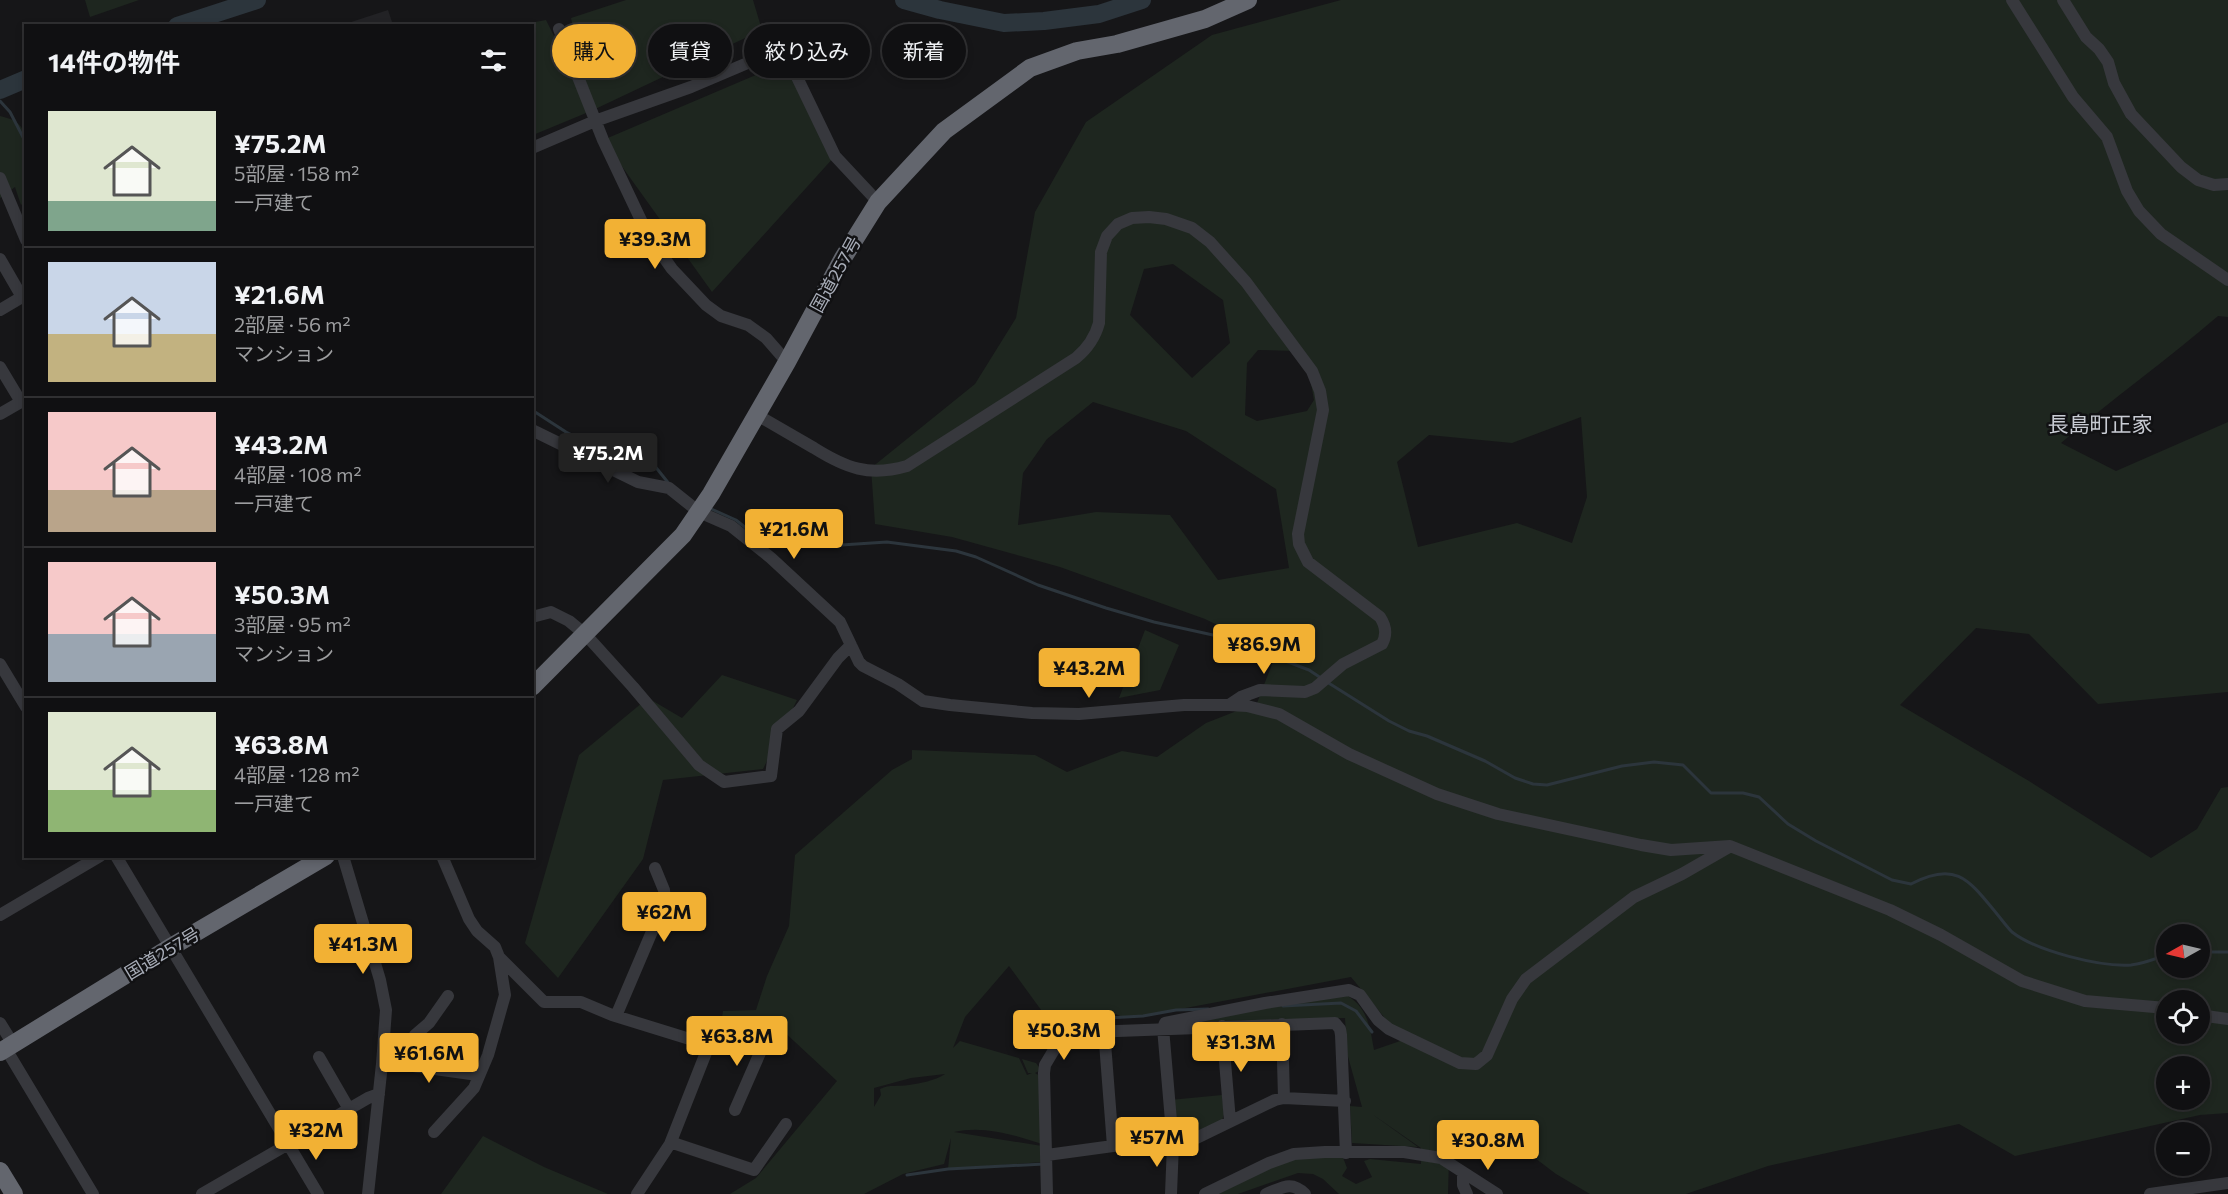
<!DOCTYPE html>
<html lang="ja">
<head>
<meta charset="utf-8">
<style>
  :root { --surface:#101012; --page:#19191b; --text:#f1f3f6; --muted:#9c9d9f; --line:#303032; --accent:#f2b134 }
  body { margin:0; font-family:Commissioner,"Noto Sans JP",sans-serif; background:var(--page); color:var(--text); height:100vh; display:flex; flex-direction:column; font-size:22px; white-space:nowrap }
  * { box-sizing:border-box; margin:0 }
  p { font-size:20px; color:var(--muted) }
  .icon { flex:none; width:33px; height:33px; fill:none; stroke:currentColor; stroke-width:2; stroke-linecap:round; stroke-linejoin:round }
  .map { position:relative; flex:1; overflow:hidden }
  .details { position:absolute; left:24px; top:24px; width:510px; height:834px; display:flex; flex-direction:column; background:var(--surface); border-radius:0px; box-shadow:0 3px 9px #0003,0 0 0 2px var(--line) }
  .details>* { flex:none }
  .banner { position:absolute; left:552px; top:24px; width:570px; height:54px; display:flex; gap:12px }
  .needle { width:39px; rotate:262deg }
  .buttons { position:absolute; left:2156px; top:924px; display:grid; gap:12px }
  .buttons a { display:grid; place-items:center; width:54px; height:54px; border-radius:50%; background:var(--surface); box-shadow:0 3px 9px #0003,0 0 0 2px var(--line); font-size:30px }
  .price { position:absolute; translate:-50% -51px; padding:0 14px; border-radius:6px; background:var(--accent); color:#111; font-size:20px; line-height:39px; filter:drop-shadow(0 2px 3px #0008) }
  .price::after { content:''; position:absolute; left:50%; top:36px; width:18px; height:14px; margin-left:-9px; background:inherit; clip-path:polygon(0 0,100% 0,50% 100%) }
  .price.active { background:#222; color:#fff }
  ul { padding:0; list-style:none }
  li { display:flex; align-items:center; gap:18px; height:150px; padding:0 24px }
  li+li { border-top:2px solid var(--line) }
  li span { display:grid; place-items:center; flex:none; width:168px; height:120px; border-radius:0px; color:#555 }
  li>.icon { margin-inline-start:auto }
  span .icon { width:72px; height:72px; fill:#fffc; stroke-width:1 }
  li b { font-size:26px }
  h2 { display:flex; justify-content:space-between; align-items:center; height:72px; padding:0 24px; font-size:26px }
  .tag { padding:0 21px; border-radius:27px; background:var(--surface); box-shadow:0 3px 9px #0003,0 0 0 2px var(--line); font-size:21px; line-height:54px }
  .tag.active { background:var(--accent); color:#111 }
  .map>svg:first-child { display:block }
  .built { fill:#222225 }
  .green { fill:#1e261f; fill-rule:evenodd }
  .lines { fill:none; stroke-linecap:round; stroke-linejoin:round }
  .stream { stroke:#2c353c; stroke-width:3 }
  .river { stroke:#2c353c; stroke-width:18 }
  .minor { stroke:#37383d; stroke-width:12 }
  .highway { stroke:#63666e; stroke-width:18 }
  .labels { text-anchor:middle; dominant-baseline:central; stroke-width:5; stroke-linejoin:round; paint-order:stroke }
  .street-label { font-size:18px; fill:#a8adb8; stroke:#111113 }
  .quarter-label { font-size:21px; fill:#c9ccd4; stroke:#111113 }
</style>
</head>
<body>
<div class="map">
<svg width="2228" height="1194" viewBox="0 0 2228 1194">
  <rect width="100%" height="100%" fill="#161618"/>
  <path class="built" d="M388,10l5,15h-51z"/>
  <path class="green" d="M85,0h54l-49,17z
    M626,0h127l9,30 -171,81 -58,24 -1,-109h-18l32,-6 44,88 -19,-90z
    M1341,0h887v317l-10,-1c-51,44 -106,83 -157,127l55,28 112,-49v270l-130,12 -69,-70 -53,-6 -76,77 129,76 122,77 46,-29 24,-41 7,-1v326l-28,2 -185,41 -56,-32 -191,42 -82,28h-96l-34,-20 -41,-31 -66,16 -1,35h-109l-16,-15 -10,-5 -15,-1 -60,21h-23l75,-35 52,-4 5,13 -5,8 14,8 16,-7 -8,-16 6,-2 51,5v-16l-49,-34 46,33 -66,-4 -2,-37 12,1 -15,-54 -2,-35 -157,4 156,-28c23,11 26,33 30,56l29,-10 -52,-63 -208,39 -20,1 -10,-4 -69,1 -35,-48 -44,51 -12,31 7,-7 59,17 8,17 5,-2h-4l-6,-14 14,4 5,7 -6,3 5,3 2,68c-27,-9 -59,-19 -88,-12l88,14 1,16 -95,7 3,-31 -7,26 -41,10 -39,20h-134l26,-16 81,-97 -56,-52 -61,2 3,-20 33,-1 11,-34 22,-50 6,-71 97,-85 20,-11v-9l123,5 32,17 55,-21 35,6 49,-34 51,-20 19,-49 -71,-35 -145,-52 -108,-30 -77,-13 -4,-56 104,-84 41,-66 19,-106 51,-90 126,-87zM1173,264l50,36 7,43 -38,35 -62,-63 14,-46zM1258,350l38,1 11,10 7,39 -7,11 -50,10 -12,-6 2,-52zM1093,402l93,29 90,58 13,79 -71,12 -48,-65 -74,-3 -78,13 5,-52 24,-34zM1581,417l6,80 -15,46 -55,-20 -99,24 -21,-85 32,-27 83,8zM2166,934h33v34h-33zM2166,1000h33v34h-33zM2166,1066h33v34h-33zM945,1074c-11,7 -24,9 -36,11 -11,2 -19,-1 -29,4l1,6 -7,12v-19l37,-10z
    M784,63l51,93 -123,136 -109,-152z
    M0,116c13,3 20,6 25,18v67l-4,4 -6,-18 -15,11z
    M1145,630l34,15 -19,45 -41,8z
    M722,675l75,25 -34,69 -100,11 -20,79 -85,119 -33,-35 54,-188 69,-57 34,20z
    M1222,1095l2,19 -2,7 -42,19 -6,-5 -4,-35z
    M483,1136l61,31 64,27h-167z"/>
  <g class="lines">
    <path class="stream" d="M0,101l10,11 16,31
      M532,410l34,22 18,9 62,18 8,6 16,20
      M709,508l27,12 15,12 16,6 27,6 32,2 61,-4 69,9 20,6 62,28 68,23 48,14 68,15 87,33 12,8
      M1327,682l62,39 20,10 18,5 58,25 30,17 18,6 14,1 75,-19 32,-4 29,3 28,28h32l16,4 29,27 28,17 76,39 19,4c45,-24 58,-4 86,30 5,6 10,13 15,18 24,19 88,35 119,33 11,-1 24,-6 35,-10
      M2199,952h29
      M1283,1006l58,-3 15,8 16,21
      M1054,1021l89,-5 33,-6 32,-1
      M907,1175l41,-6 96,-5"/>
    <path class="river" d="M904,0l36,10 64,13 40,-2 55,-7 43,-14
      M177,26l80,-26
      M0,90l26,-11"/>
    <path class="minor" d="M2012,0l61,97 34,40 20,54 12,20 22,23 67,46
      M2063,0l23,37 13,12 9,13 6,21 17,31 50,53 17,13 16,5 14,-1
      M559,29l44,111 45,95 24,34 34,36 15,11 27,9 18,13 21,24
      M532,148l63,-27 96,-34 92,-39 52,108 43,46
      M0,178l26,62
      M0,259l22,38 -22,13
      M0,367l21,35
      M0,414l26,-15
      M757,415c19,11 38,22 57,33 32,20 55,29 93,18l169,-108c12,-10 19,-20 23,-35l2,-71 6,-16 11,-12 14,-6 17,-1 17,2 26,9 18,14 36,40 66,89 8,20 3,19 -25,124 1,10 9,18 72,55c6,9 7,18 2,27l-39,20 -28,24 -10,4 -45,-2 -19,7 -12,8
      M532,430l106,52 31,6 30,24 32,14 40,32 69,64 19,40 4,4 35,18 25,17 27,4 82,8 47,1 105,-9h45l18,1 32,8 70,40 88,40 61,20 143,31 30,5 59,-4 160,64 51,25 81,46 63,20 81,7
      M532,617l19,-5 18,9 17,14 47,52 66,78 25,17 47,-6 6,-47 22,-18 39,-53 13,-13
      M0,664l26,43
      M116,856l202,338
      M343,856l37,124 6,30 -4,54 -14,130
      M0,915l100,-59
      M499,957l45,45h37l31,13 97,30 19,2 25,-6 10,5 -28,64
      M2199,1015l29,4
      M616,1016l49,-115 -1,-11 -9,-22
      M0,1023l13,21
      M1282,1024l2,74
      M1222,1026l8,95
      M1104,1030l9,116
      M6,1049l87,145
      M319,1057l30,52
      M382,1064l24,1 72,10
      M406,1065l9,-30 14,-12 19,-27
      M434,1132l40,-44 14,-33 17,-60 -6,-38 -4,-10 -18,-16 -8,-12 -27,-63
      M670,1144h6l78,26 32,-46
      M1047,1155l66,-9 73,-3 89,-43 9,-2 61,3
      M1463,1173v12l4,9
      M202,1194l166,-96 11,-4
      M637,1194l33,-50 39,-99
      M1047,1194l-3,-121 1,-8 19,-32 271,-10 5,6 1,6 5,118
      M1171,1194l2,-50 -10,-116 2,-5 100,-20 84,-13 11,5 18,25 11,9 71,34 16,1 11,-9 25,-56 14,-20 108,-82 48,-23 47,-27
      M1205,1194l64,-31 25,-9 31,-2h79l37,6 56,36
      M1266,1194c16,-6 25,-14 39,0
      M2150,1194l78,-11"/>
    <path class="highway" d="M532,687l151,-152 28,-41 76,-132 56,-104 35,-56 66,-71 86,-63 47,-17 40,-7 88,-25 43,-19
      M0,1052l171,-105 155,-91
      M0,1171l14,23"/>
  </g>
  <g class="labels">
    <g class="street-label">
      <text transform="translate(835 274) rotate(-61)">国道257号</text>
      <text transform="translate(162 953) rotate(-31)">国道257号</text>
    </g>
    <g class="quarter-label">
      <text x="2100" y="423">長島町正家</text>
    </g>
  </g>
</svg>
<div class="buttons">
<a><svg class="needle" viewBox="-14 -14 28 28"><path d="M0-13l5 13h-10z" fill="#e53935"/><path d="M0 13l5-13h-10z" fill="#9c9d9f"/></svg></a>
<a><svg class="icon" aria-label="locate" viewBox="0 0 24 24"><circle cx="12" cy="12" r="6"/><path d="M12 2v4M12 18v4M2 12h4M18 12h4"/></svg></a>
<a>+</a>
<a>−</a>
</div>
<b class="price" style="left:655px;top:270px">¥39.3M</b>
<b class="price active" style="left:608px;top:484px">¥75.2M</b>
<b class="price" style="left:794px;top:560px">¥21.6M</b>
<b class="price" style="left:1264px;top:675px">¥86.9M</b>
<b class="price" style="left:1089px;top:699px">¥43.2M</b>
<b class="price" style="left:664px;top:943px">¥62M</b>
<b class="price" style="left:363px;top:975px">¥41.3M</b>
<b class="price" style="left:1064px;top:1061px">¥50.3M</b>
<b class="price" style="left:737px;top:1067px">¥63.8M</b>
<b class="price" style="left:1241px;top:1073px">¥31.3M</b>
<b class="price" style="left:429px;top:1084px">¥61.6M</b>
<b class="price" style="left:316px;top:1161px">¥32M</b>
<b class="price" style="left:1157px;top:1168px">¥57M</b>
<b class="price" style="left:1488px;top:1171px">¥30.8M</b>
<div class="banner">
<a class="tag active">購入</a>
<a class="tag">賃貸</a>
<a class="tag">絞り込み</a>
<a class="tag">新着</a>
</div>
<section class="details">
<h2>14件の物件<svg class="icon" aria-label="filters" viewBox="0 0 24 24"><path d="M4 7h16M4 17h16"/><circle cx="9" cy="7" r="2"/><circle cx="15" cy="17" r="2"/></svg></h2>
<ul>
<li><span style="background:linear-gradient(#dfe7d0 75%,#7fa58c 0)"><svg class="icon" aria-label="home" viewBox="0 0 24 24"><path d="M3 11l9-7 9 7M6 9v11h12V9"/></svg></span><div><b>¥75.2M</b><p>5部屋 · 158 m²</p><p>一戸建て</p></div></li>
<li><span style="background:linear-gradient(#c9d6e8 60%,#c2b280 0)"><svg class="icon" aria-label="home" viewBox="0 0 24 24"><path d="M3 11l9-7 9 7M6 9v11h12V9"/></svg></span><div><b>¥21.6M</b><p>2部屋 · 56 m²</p><p>マンション</p></div></li>
<li><span style="background:linear-gradient(#f6c9c9 65%,#b9a48a 0)"><svg class="icon" aria-label="home" viewBox="0 0 24 24"><path d="M3 11l9-7 9 7M6 9v11h12V9"/></svg></span><div><b>¥43.2M</b><p>4部屋 · 108 m²</p><p>一戸建て</p></div></li>
<li><span style="background:linear-gradient(#f6c9c9 60%,#9aa5b1 0)"><svg class="icon" aria-label="home" viewBox="0 0 24 24"><path d="M3 11l9-7 9 7M6 9v11h12V9"/></svg></span><div><b>¥50.3M</b><p>3部屋 · 95 m²</p><p>マンション</p></div></li>
<li><span style="background:linear-gradient(#dfe7d0 65%,#8fb573 0)"><svg class="icon" aria-label="home" viewBox="0 0 24 24"><path d="M3 11l9-7 9 7M6 9v11h12V9"/></svg></span><div><b>¥63.8M</b><p>4部屋 · 128 m²</p><p>一戸建て</p></div></li>
</ul>
</section>
</div>
</body>
</html>
